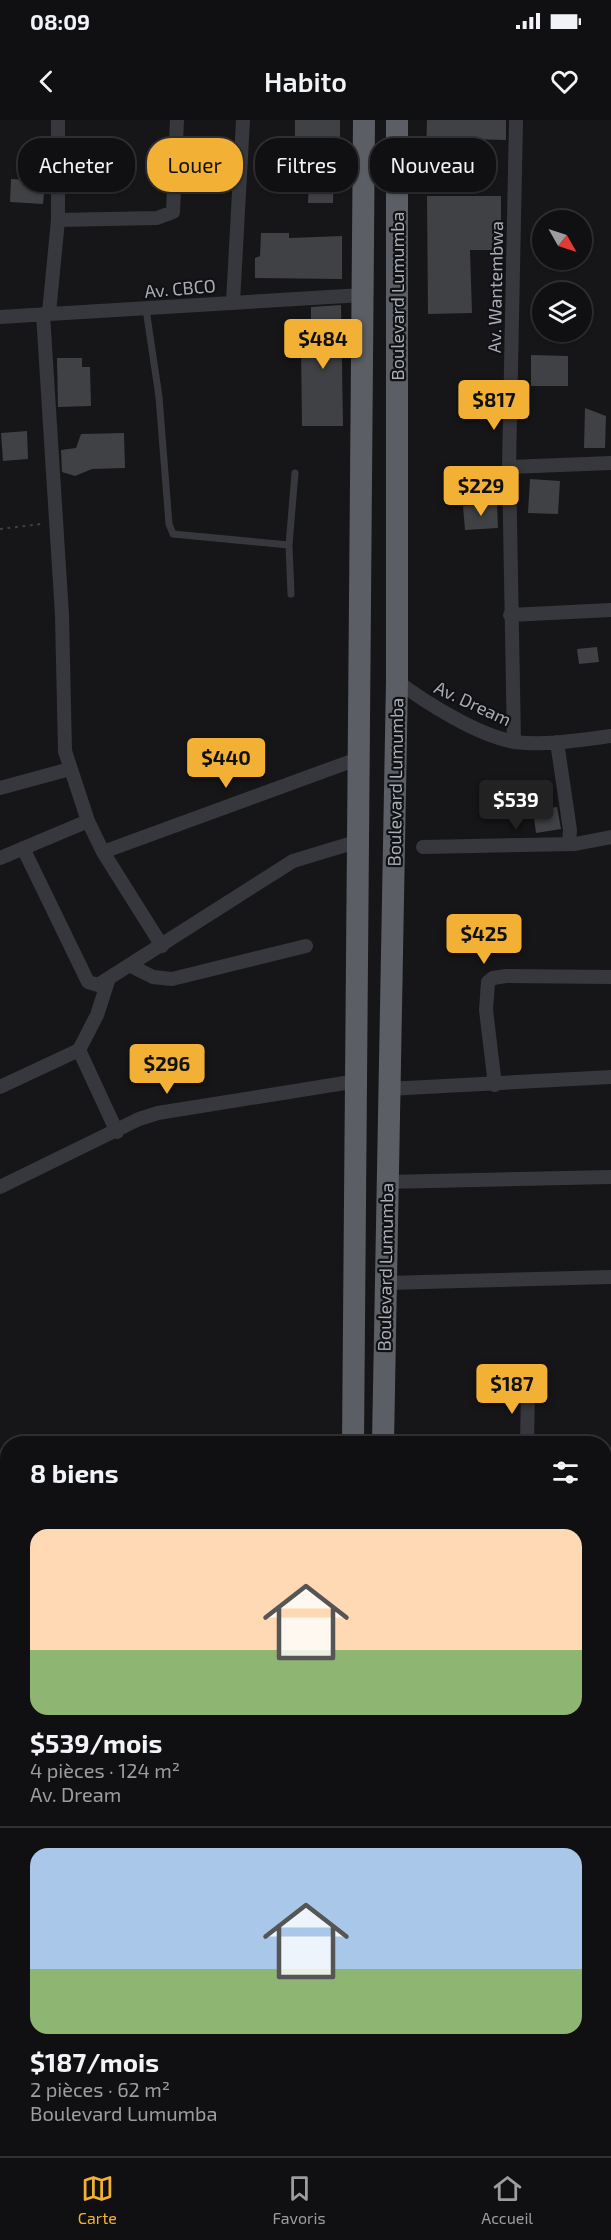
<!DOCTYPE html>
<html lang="fr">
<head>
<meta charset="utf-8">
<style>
  :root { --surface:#101012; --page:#1e1e20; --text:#f1f3f6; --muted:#9c9d9f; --line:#303032; --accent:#f2b134 }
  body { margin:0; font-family:"Exo 2",sans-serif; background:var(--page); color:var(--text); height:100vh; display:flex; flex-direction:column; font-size:22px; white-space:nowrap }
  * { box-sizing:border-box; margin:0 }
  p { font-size:20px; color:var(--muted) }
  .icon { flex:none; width:33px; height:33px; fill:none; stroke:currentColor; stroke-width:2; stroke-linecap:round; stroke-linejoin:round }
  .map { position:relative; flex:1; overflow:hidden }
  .side { position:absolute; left:0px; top:1316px; width:612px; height:722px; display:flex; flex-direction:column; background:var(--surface); border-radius:24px 24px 0 0; box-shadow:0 2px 4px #0004,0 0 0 2px var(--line) }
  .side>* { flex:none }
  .banner { position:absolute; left:18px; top:18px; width:576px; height:54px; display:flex; gap:12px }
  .needle { width:39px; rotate:129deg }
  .buttons { position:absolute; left:532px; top:90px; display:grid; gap:12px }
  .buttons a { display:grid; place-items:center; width:60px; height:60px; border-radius:50%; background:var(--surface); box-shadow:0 2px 4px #0004,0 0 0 2px var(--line); font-size:30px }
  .price { position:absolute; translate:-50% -51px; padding:0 14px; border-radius:6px; background:var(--accent); color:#111; font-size:20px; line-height:39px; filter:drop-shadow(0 2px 3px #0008) }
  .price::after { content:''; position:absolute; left:50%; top:36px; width:18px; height:14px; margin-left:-9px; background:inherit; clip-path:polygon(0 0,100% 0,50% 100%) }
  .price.active { background:#222; color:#fff }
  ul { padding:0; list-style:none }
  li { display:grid; align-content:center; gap:12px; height:318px; padding:0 30px }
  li+li { border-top:2px solid var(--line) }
  li span { display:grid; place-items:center; height:186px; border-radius:18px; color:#555 }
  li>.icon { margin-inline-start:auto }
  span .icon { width:108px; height:108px; fill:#fffc; stroke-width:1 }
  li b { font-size:26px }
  h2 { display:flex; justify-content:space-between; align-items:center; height:72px; padding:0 30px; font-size:26px }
  .tag { padding:0 21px; border-radius:24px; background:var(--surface); box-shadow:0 2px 4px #0004,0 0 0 2px var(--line); font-size:21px; line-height:54px }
  .tag.active { background:var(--accent); color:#111 }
  .status { display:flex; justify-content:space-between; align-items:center; height:42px; padding:0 30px; background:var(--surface); direction:ltr }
  .status svg { height:16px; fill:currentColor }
  header { display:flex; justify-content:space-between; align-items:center; height:78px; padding:0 30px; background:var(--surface); font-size:27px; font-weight:600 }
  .dock { display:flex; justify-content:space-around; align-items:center; height:84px; border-top:2px solid var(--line); background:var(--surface); font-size:16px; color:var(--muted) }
  .dock a { display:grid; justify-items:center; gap:3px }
  .dock .active { color:var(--accent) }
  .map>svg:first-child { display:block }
  .building { fill:#404145 }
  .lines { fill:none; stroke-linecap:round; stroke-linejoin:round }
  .path { stroke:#3d3f44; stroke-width:2; stroke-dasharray:3 4.5; stroke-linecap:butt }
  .service { stroke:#37383d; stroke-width:7 }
  .minor { stroke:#37383d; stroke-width:14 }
  .trunk { stroke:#5b5e65; stroke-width:22 }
  .labels { text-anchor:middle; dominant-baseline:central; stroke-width:4.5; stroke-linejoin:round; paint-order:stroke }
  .street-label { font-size:18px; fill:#a8adb8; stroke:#111113 }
</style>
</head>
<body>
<div class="status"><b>08:09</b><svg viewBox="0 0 49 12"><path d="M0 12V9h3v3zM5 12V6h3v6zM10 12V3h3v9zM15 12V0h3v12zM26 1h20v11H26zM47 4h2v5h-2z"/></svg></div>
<header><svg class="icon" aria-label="back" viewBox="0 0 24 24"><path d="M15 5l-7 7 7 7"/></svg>Habito<svg class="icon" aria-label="heart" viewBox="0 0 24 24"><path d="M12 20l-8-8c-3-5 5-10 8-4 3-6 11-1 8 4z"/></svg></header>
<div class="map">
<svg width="611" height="2036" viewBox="0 0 611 2036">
  <rect width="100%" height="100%" fill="#161618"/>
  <path class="building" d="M295,0h45v37h-6l-1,46h-25l2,-46h-15z
    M427,0h79v20l-38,-1v17l-42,-1z
    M11,59l34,2 -2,23 -33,-2z
    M427,76h74v54h-31l2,63 -44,1z
    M261,113h28v5l53,-2v43l-87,-1v-20l5,-2z
    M341,185l2,121h-41l-1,-78h10v-41z
    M531,235l37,1v30h-37z
    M57,238h25v9h8l1,39 -33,1z
    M585,288l21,8 -1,32h-21z
    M27,311l1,28 -25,2 -2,-28z
    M124,313l1,35 -33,1 -17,7 -13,-4 -1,-22 15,-2 5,-14z
    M530,359l30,2 -2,33 -30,-1z
    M497,384l1,24 -33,2 -2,-24z
    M597,527l2,15 -20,2 -2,-15z
    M557,687l4,22 -25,4 -3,-23z
    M479,794l23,2 -3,29 -23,-2z"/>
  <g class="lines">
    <path class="path" d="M0,409l41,-5"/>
    <path class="service" d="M146,189l13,88 10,127 4,10 116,11
      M291,474l-2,-49 6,-72
      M604,1824l7,2
      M0,1882l8,8
      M0,1916l8,-8
      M140,2036l1,-6"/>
    <path class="minor" d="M58,100l99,-2 16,-6 4,-92
      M233,182l10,-182
      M49,193l9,-93v-100
      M43,194l19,301 3,136 23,70 15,31 59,94
      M0,197l363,-22
      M509,347l102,-4
      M510,495l101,-5
      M397,561c29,22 82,55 118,61 31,4 65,-2 96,-6
      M514,622l-5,-275 7,-347
      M557,622l13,88 -1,14
      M0,668l70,-19
      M423,727l152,-3 36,-7
      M23,728l65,134 10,3 195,-124 66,-20
      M103,732l257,-94
      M0,738l88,-37
      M131,846l22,11 19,2 134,-33
      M79,930l38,82
      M495,965l-9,-75 2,-28 5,-4 13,-2 105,1
      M0,967l79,-37 18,-35 11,-34
      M388,969l223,-12
      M386,1062l225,-5
      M0,1067l139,-68 19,-6 199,-32
      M386,1163l225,-6
      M527,1323l1,-55
      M604,1387h7
      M604,1536h7
      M604,1643h7
      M604,1777l7,-1
      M470,2036v-6"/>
    <path class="trunk" d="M353,1323l11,-1323
      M383,1323l14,-762v-561
      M348,2036v-6
      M371,2036v-6"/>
  </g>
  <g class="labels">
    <g class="street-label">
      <text transform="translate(495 167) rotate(-89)">Av. Wantembwa</text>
      <text transform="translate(180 168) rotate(-5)">Av. CBCO</text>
      <text transform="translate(397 176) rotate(-90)">Boulevard Lumumba</text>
      <text transform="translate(473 583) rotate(25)">Av. Dream</text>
      <text transform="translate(395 662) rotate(-89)">Boulevard Lumumba</text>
      <text transform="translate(385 1147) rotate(-89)">Boulevard Lumumba</text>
    </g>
  </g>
</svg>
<div class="buttons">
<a><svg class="needle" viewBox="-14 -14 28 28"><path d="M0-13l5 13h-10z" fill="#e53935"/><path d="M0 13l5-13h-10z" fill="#9c9d9f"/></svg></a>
<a><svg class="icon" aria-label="layers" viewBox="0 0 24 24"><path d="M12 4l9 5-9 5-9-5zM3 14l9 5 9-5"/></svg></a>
</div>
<b class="price" style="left:323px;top:250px">$484</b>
<b class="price" style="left:494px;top:311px">$817</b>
<b class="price" style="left:481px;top:397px">$229</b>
<b class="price" style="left:226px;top:669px">$440</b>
<b class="price active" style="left:516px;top:711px">$539</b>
<b class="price" style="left:484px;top:845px">$425</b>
<b class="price" style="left:167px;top:975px">$296</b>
<b class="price" style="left:512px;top:1295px">$187</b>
<div class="banner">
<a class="tag">Acheter</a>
<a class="tag active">Louer</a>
<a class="tag">Filtres</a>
<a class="tag">Nouveau</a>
</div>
<section class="side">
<h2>8 biens<svg class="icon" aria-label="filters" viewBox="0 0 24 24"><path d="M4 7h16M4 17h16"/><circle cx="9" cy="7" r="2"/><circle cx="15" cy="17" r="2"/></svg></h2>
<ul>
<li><span style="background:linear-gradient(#ffd9b3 65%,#8fb573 0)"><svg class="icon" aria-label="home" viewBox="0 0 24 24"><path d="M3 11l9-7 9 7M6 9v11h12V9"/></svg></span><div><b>$539/mois</b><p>4 pièces · 124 m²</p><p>Av. Dream</p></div></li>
<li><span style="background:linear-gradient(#a9c7e8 65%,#8fb573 0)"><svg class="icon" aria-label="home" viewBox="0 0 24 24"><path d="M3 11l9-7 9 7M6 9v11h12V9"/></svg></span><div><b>$187/mois</b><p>2 pièces · 62 m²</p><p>Boulevard Lumumba</p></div></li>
</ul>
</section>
</div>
<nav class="dock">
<a class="active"><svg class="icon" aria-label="map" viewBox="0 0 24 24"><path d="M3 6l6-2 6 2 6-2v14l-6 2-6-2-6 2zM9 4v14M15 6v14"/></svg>Carte</a>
<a><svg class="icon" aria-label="saved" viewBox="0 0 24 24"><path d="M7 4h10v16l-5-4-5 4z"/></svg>Favoris</a>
<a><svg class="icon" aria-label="home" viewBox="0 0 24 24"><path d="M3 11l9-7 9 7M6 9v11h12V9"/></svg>Accueil</a>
</nav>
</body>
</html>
